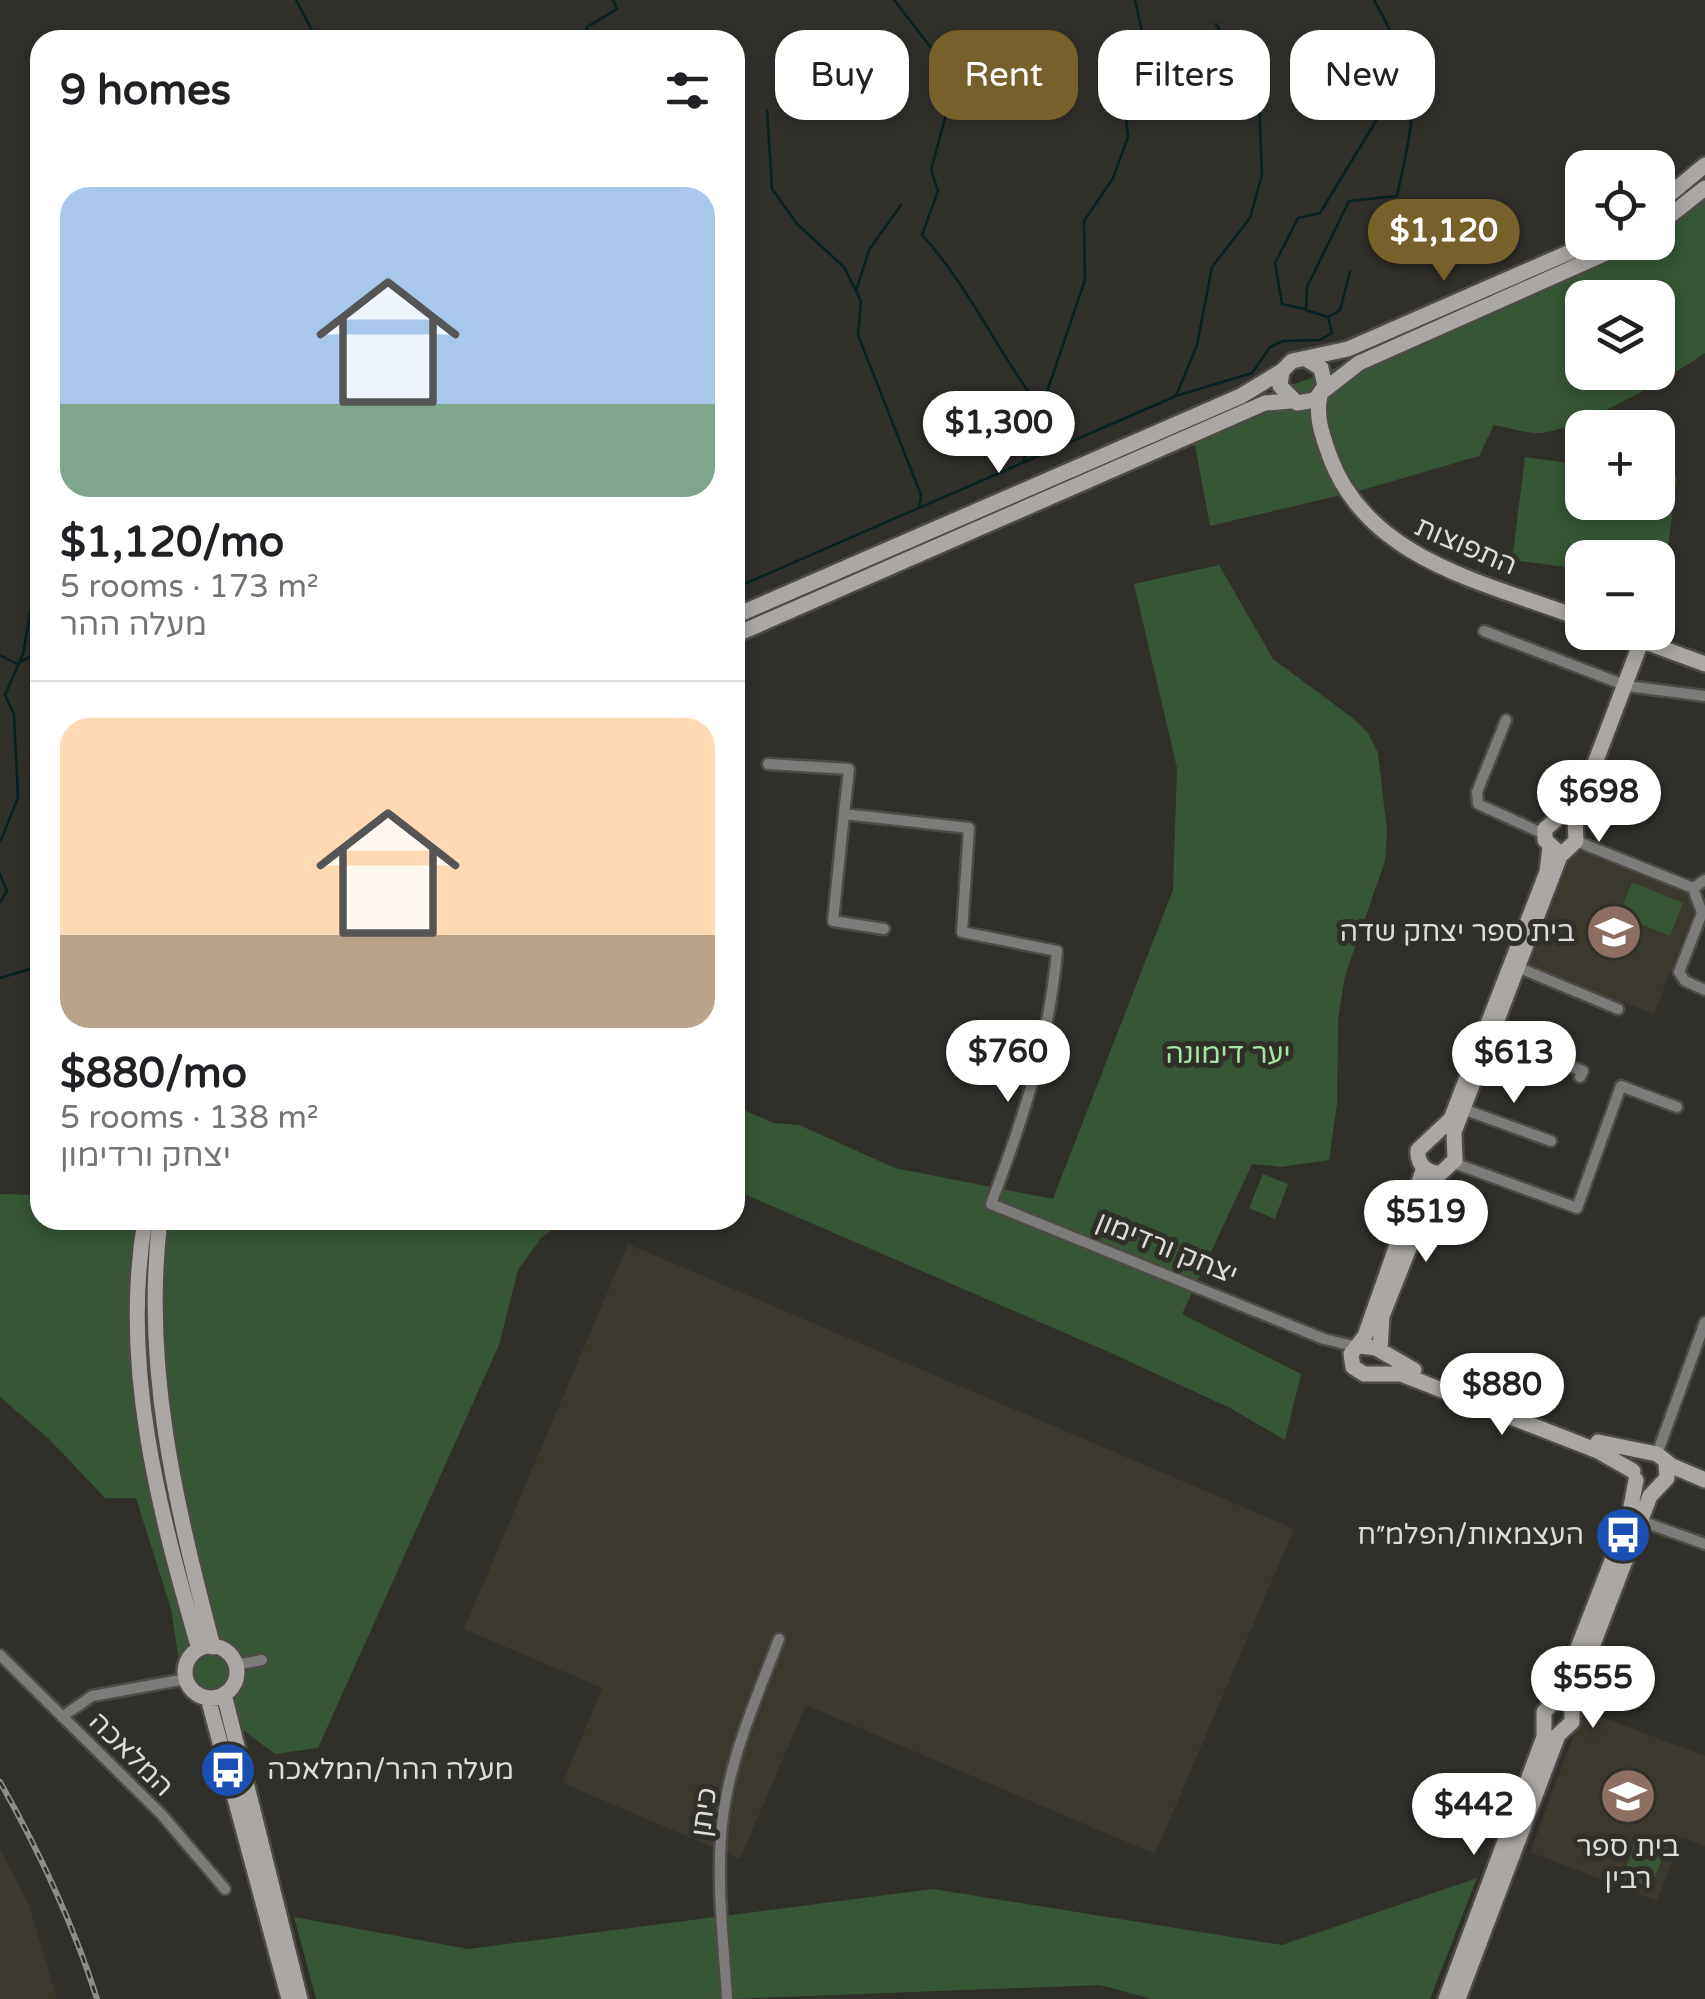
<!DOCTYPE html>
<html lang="en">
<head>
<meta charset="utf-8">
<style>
  :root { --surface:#fff; --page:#f6f6f6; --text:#202124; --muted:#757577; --line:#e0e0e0; --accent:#77612b }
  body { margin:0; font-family:"Varela Round",Heebo,sans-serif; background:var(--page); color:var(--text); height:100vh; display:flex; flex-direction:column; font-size:38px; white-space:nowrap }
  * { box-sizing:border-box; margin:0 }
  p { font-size:32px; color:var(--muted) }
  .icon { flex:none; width:55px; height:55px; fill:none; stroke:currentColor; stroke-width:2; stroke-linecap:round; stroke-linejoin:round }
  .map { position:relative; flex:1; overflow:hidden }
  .sheet { position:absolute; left:30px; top:30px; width:715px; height:1200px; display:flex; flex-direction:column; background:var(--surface); border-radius:30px; box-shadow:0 5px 15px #0003 }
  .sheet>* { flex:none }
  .banner { position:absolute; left:775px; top:30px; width:780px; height:90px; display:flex; gap:20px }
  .fabs { position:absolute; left:1565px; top:150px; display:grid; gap:20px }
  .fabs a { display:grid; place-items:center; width:110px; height:110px; border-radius:20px; background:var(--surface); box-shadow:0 5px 15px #0003; font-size:50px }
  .price { position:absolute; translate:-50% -85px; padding:0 22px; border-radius:35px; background:#fff; color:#222; font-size:32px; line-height:65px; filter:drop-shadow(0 2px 5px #0008) }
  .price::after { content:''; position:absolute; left:50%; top:60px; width:30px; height:22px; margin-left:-15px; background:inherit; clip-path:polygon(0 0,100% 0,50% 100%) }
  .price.on { background:var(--accent); color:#fff }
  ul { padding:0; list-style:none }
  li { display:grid; align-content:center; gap:20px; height:530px; padding:0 30px }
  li+li { border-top:2px solid var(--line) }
  li span { display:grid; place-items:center; height:310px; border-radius:30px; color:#555 }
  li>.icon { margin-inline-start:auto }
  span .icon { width:180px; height:180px; fill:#fffc; stroke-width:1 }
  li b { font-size:42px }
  h2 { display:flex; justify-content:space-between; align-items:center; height:120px; padding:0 30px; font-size:42px }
  .chip { padding:0 35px; border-radius:30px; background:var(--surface); box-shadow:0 5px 15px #0003; font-size:35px; line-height:90px }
  .chip.on { background:var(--accent); color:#fff }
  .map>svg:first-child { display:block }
  .built { fill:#3b382e }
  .green { fill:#365635; fill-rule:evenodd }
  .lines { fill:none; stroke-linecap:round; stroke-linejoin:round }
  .stream { stroke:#052124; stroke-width:2.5 }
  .street-casing { stroke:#4d4b46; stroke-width:15 }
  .secondary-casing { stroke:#4d4b46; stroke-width:20 }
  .street { stroke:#7d7c7a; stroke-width:10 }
  .secondary { stroke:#aaa7a4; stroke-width:15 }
  .rail-casing { stroke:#8e8d89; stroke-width:6 }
  .rail { stroke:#312f2a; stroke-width:2.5; stroke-dasharray:8; stroke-linecap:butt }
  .labels { text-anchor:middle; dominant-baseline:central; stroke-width:10; stroke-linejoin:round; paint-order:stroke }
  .street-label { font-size:28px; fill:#dddcd9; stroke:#312f2a }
  .poi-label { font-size:28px; fill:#dddcd9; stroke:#312f2a; text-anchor:end }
  .park-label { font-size:28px; fill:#a3e5a1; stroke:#312f2a }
</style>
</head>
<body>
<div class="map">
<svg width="1705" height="1999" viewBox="0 0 1705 1999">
  <rect width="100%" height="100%" fill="#312f2a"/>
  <path class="built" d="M1574,849l125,48 -45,117 -125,-48z
    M628,1244l666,285 -139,325 -349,-149 -66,154 -177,-76 39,-95 -138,-59z
    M1583,1710l122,46v90l-24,-9 -24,64 -127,-49z
    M0,1849l29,56 28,94h-57z"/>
  <path class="green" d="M1705,188v165c-35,24 -124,76 -164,80 -15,1 -33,-6 -47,-8l-15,31 -117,34 -152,36 -15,-81v-12l12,-18 113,-40 285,-132 53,-1v-21zM1582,298h76v74h-76z
    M1525,457l57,8v37h76v-28l19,3 -13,102h-6v-21h-76v11l-70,-9z
    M1219,565l54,94 81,60 14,14 10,20 9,78 -2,30 -40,115 -7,43 -1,85 -8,56 -48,7 -29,-3 -70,150 119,60 -16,66 -55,-32 -119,-55 -376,-163v-84l38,17 26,2 96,43 158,31 120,-309 4,-122 -43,-184z
    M1632,882l51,21 -13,33 -51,-21z
    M1263,1174l25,10 -13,35 -26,-11z
    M0,1194l40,1v25h525l-24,18 -23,32 -19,75 -181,403 -43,6 -60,-45 -35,-42 -9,-58 -35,-111h-31l-56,-59 -49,-42z
    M1639,1834l29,11 -18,44 -28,-11z
    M1477,1878l-47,121h-278l-52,-14 -371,14h-413l-22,-82 174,32 465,-60 349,56z"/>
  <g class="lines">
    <path class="stream" d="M296,0l21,40
      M894,0l45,58 8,53 -16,59 7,21 -16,44c47,51 76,118 118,173
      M586,40l1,-13 30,-18 -4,-9
      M767,110l5,79 26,36 46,42 17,34 -3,34 63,160 -2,13
      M856,291l13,-41 32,-45
      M1305,309l-23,-5 -7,-41 23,-45 22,-5 62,-102 -6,-31
      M1328,317l12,-7 10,-38
      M1176,396l21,-51 15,-78 38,-49 12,-43 -3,-72 -43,-79
      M1023,462l62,-182 -1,-59 29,-43 15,-41 -5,-47 19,-58 -7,-32
      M33,499l7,23
      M735,588l441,-192 76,-23 18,-26 13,-6 37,-1 12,-7 -4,-16 -22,-7 1,-23 42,-86 48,-5c21,-96 25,-109 -23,-196
      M0,655l17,9 23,-13
      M0,842l18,-44 -4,-84 -9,-19 18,-41 17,-99
      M0,874l7,17 -7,11
      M0,978l40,-12"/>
    <g class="street-casing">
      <path id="street" d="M1484,631l143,55 78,10
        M1506,720l-29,72 1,12 66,30
        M768,764l81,5 -5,45
        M1576,841l117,47
        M1705,880l-12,8 9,25 -23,59 6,9 20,9
        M884,929l-51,-8 11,-107 125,14 -7,104 95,19c-8,90 -34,169 -66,253l333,135 34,8
        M1517,967l101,42
        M1490,1038l93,33 -3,6
        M1463,1109l88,32
        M1454,1163l123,45 44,-122 56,21
        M1657,1454l48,-132
        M1641,1521l64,23
        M0,1655l162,160 63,74
        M236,1665l26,-5
        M62,1717l30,-21 94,-17
        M727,1999c-3,-53 -10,-108 -6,-162 4,-69 34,-135 58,-198"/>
    </g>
    <g class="secondary-casing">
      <path id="secondary" d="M1658,204l47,-39
        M1658,225l47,-37
        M1306,359l15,9 4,18 -10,14 -18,3 -17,-17 2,-15 10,-10 56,-12 245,-107
        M1323,391l36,-28 272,-121
        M1320,396c-5,21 3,41 10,61 39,105 159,126 252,162
        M735,616l506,-220 41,-25
        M1618,632l87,32
        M735,635l530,-232 26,-2
        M1550,847l-3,25 -96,247 -33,31c-1,15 9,24 23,23l14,-13 -1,-28 106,-276 16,-15 -1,-25 66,-174
        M1556,850l-11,-10v-11l21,-18 14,-34
        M1424,1168l-59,168 -14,18 2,13 11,7h37l197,77 35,20
        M145,1220c-25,146 14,290 54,429
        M160,1220c-18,147 16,285 53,427
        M1360,1346l16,2 38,22
        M1380,1350l2,-34 57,-143
        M1598,1442l59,12 15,12 33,14
        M185 1672a26 26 0 1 1 52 0a26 26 0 1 1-52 0Z
        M224,1694l76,305
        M208,1698l81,301
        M1446,1999l98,-262v-25l16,-18 69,-177 7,-37
        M1458,1999l100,-264 14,-13v-23l78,-203 17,-18 -1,-15"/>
    </g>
    <use href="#street" class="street"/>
    <use href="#secondary" class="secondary"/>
    <g class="rail-casing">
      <path id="rail" d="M0,1782c39,69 73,141 97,217"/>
    </g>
    <use href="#rail" class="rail"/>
  </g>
  <defs>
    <g id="school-disc" transform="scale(2.875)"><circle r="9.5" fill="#8d6e63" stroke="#312f2a"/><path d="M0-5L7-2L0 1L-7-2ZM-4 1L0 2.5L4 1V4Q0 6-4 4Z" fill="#fff"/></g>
    <g id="bus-disc" transform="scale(2.875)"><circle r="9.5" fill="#1a4fb4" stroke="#312f2a"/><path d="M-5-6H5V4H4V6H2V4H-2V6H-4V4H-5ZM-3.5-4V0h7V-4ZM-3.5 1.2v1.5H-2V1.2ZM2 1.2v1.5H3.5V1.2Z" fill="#fff"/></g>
  </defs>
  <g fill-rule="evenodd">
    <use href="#school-disc" x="1614" y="932"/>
    <use href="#bus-disc" x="1623" y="1535"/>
    <use href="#bus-disc" x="228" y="1770"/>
    <use href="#school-disc" x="1628" y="1796"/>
  </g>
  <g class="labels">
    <g class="street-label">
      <text transform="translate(1466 546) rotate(23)">התפוצות</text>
      <text transform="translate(1167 1248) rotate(22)">יצחק ורדימון</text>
      <text transform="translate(131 1754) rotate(45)">המלאכה</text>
      <text transform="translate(704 1812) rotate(-82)">כיתן</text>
    </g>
    <g class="poi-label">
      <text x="1575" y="932">בית ספר יצחק שדה</text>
      <text x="1584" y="1535">העצמאות/הפלמ״ח</text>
      <text x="267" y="1770" text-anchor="start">מעלה ההר/המלאכה</text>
      <text x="1628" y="1847" text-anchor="middle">בית ספר<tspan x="1628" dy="32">רבין</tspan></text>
    </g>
    <g class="park-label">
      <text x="1228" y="1054">יער דימונה</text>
    </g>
  </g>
</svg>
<div class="fabs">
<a><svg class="icon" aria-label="locate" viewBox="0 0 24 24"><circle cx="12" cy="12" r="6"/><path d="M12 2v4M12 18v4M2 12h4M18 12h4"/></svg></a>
<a><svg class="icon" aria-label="layers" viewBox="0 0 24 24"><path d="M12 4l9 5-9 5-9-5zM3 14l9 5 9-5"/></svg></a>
<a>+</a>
<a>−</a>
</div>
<b class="price on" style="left:1444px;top:284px">$1,120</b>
<b class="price" style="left:999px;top:476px">$1,300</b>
<b class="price" style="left:1599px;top:845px">$698</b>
<b class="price" style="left:1008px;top:1105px">$760</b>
<b class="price" style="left:1514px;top:1106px">$613</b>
<b class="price" style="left:1426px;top:1265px">$519</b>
<b class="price" style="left:1502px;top:1438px">$880</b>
<b class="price" style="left:1593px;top:1731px">$555</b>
<b class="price" style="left:1474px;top:1858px">$442</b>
<div class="banner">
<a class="chip">Buy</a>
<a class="chip on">Rent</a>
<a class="chip">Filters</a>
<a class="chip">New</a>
</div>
<section class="sheet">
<h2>9 homes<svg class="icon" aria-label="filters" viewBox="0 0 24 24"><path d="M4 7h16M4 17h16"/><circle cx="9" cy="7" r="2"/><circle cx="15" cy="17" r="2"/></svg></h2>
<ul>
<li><span style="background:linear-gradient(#a9c7e8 70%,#7fa58c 0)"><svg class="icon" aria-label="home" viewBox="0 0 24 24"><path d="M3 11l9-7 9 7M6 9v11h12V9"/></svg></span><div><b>$1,120/mo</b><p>5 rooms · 173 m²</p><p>מעלה ההר</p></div></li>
<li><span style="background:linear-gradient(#ffd9b3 70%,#b9a48a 0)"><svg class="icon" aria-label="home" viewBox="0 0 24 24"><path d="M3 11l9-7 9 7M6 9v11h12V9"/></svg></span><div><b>$880/mo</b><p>5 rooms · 138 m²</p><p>יצחק ורדימון</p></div></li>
</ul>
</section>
</div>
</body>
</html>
